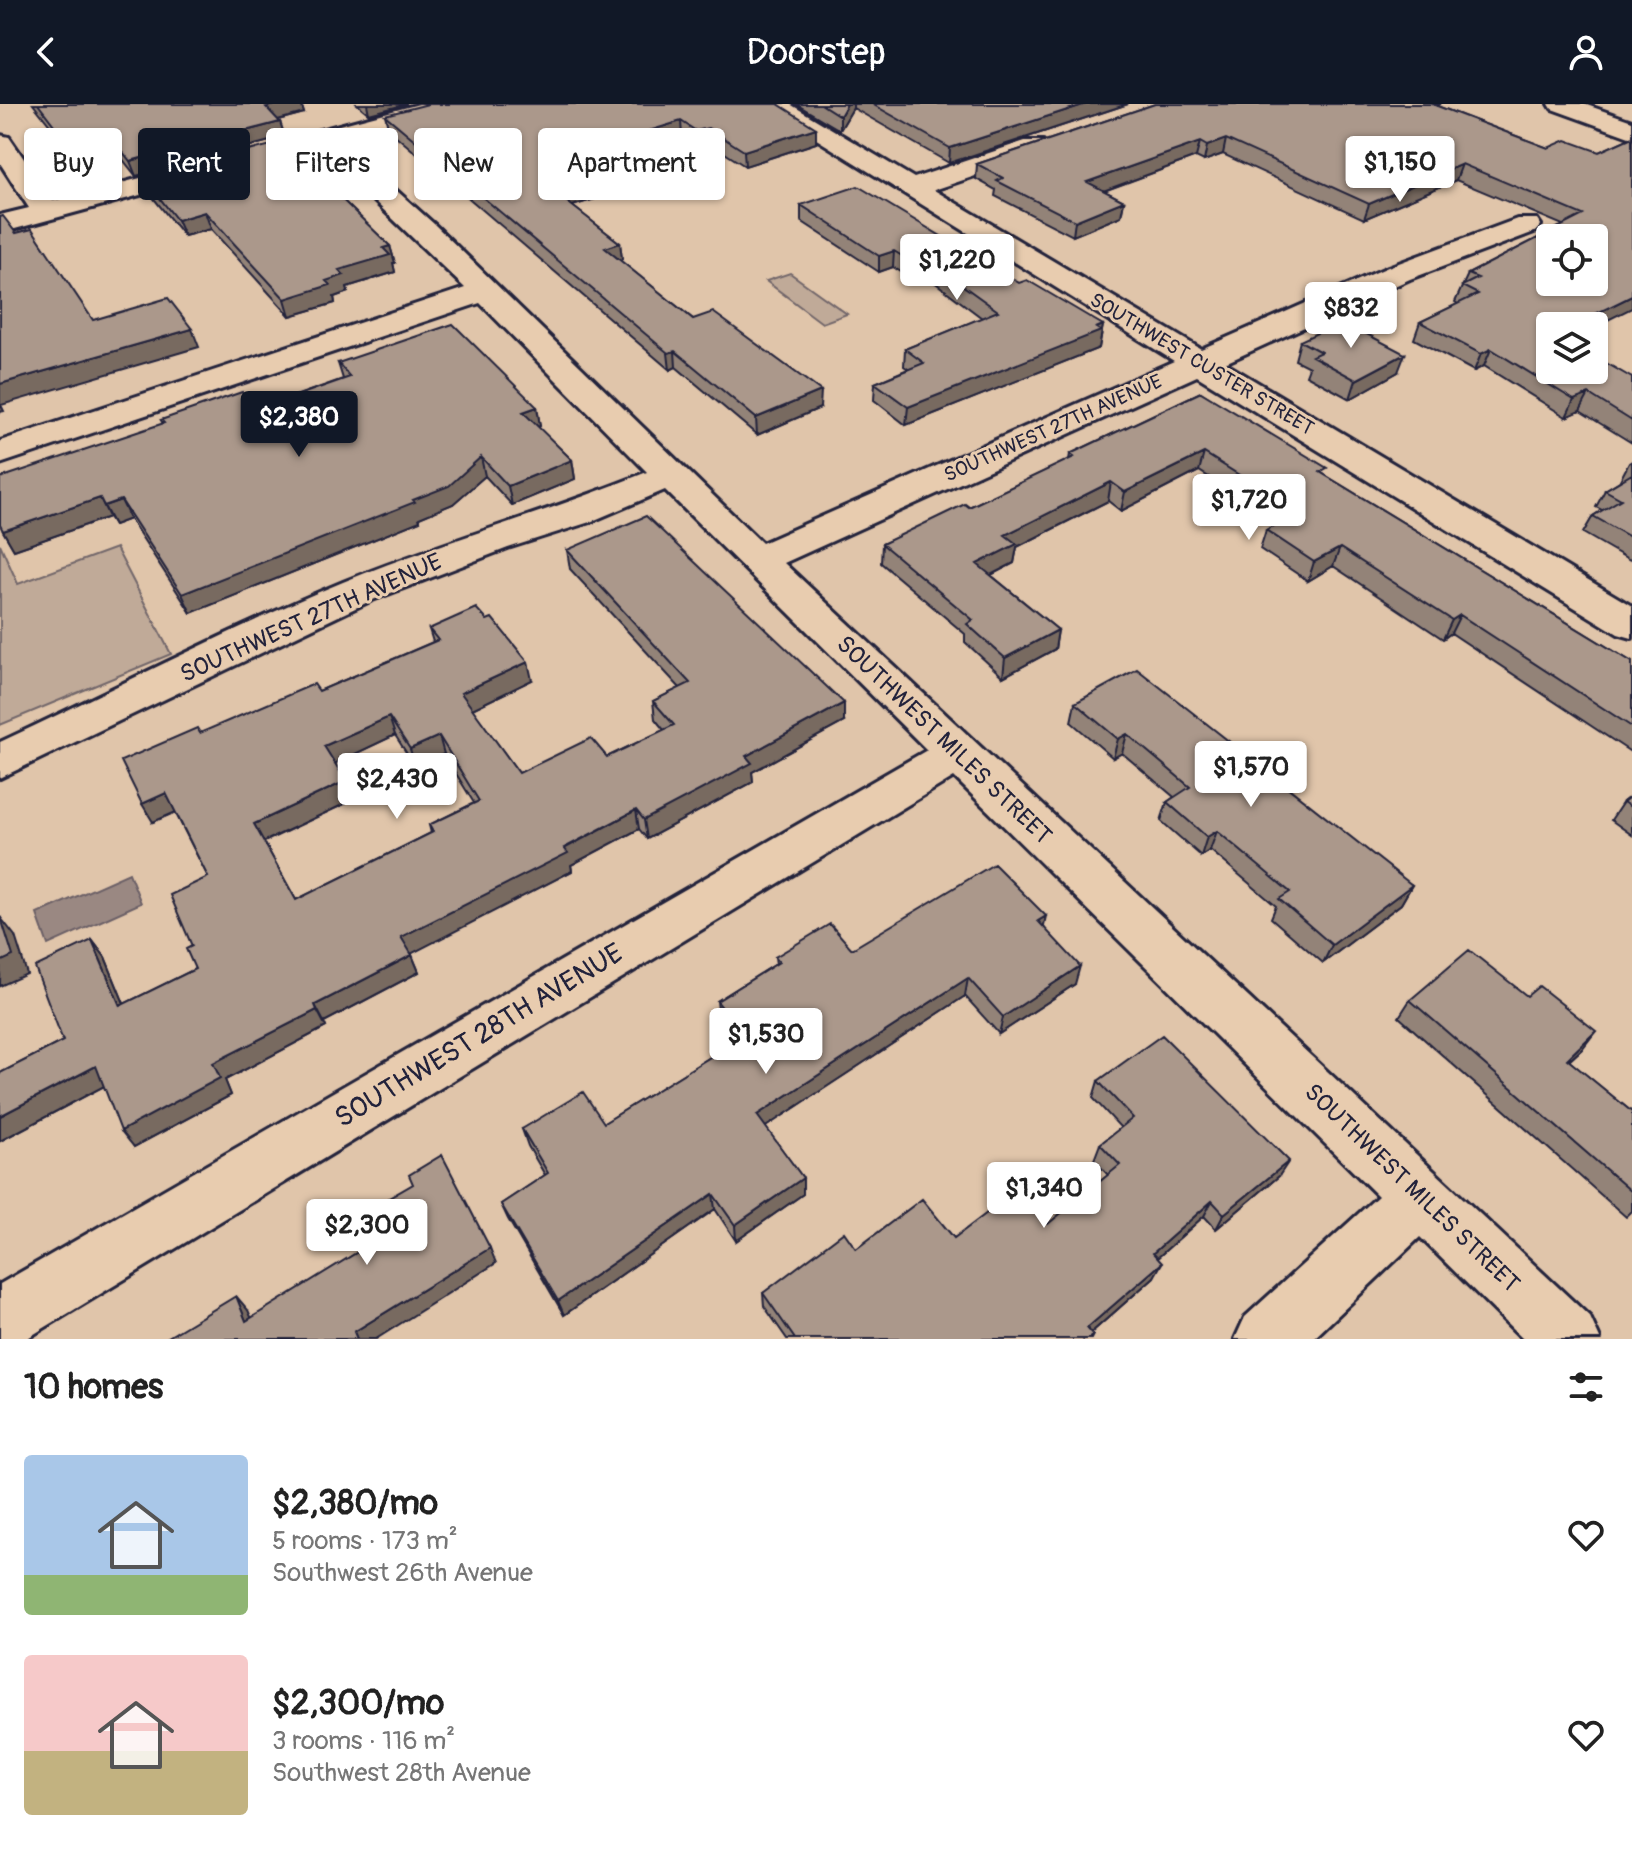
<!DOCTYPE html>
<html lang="en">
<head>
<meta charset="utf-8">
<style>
  :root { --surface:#fff; --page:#f6f6f6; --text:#222; --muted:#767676; --accent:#111827 }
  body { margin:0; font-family:Pangolin,sans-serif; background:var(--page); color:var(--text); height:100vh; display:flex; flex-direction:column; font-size:30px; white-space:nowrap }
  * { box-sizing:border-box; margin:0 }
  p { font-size:26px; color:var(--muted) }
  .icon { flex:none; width:44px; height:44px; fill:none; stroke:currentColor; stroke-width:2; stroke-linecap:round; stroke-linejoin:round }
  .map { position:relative; height:1235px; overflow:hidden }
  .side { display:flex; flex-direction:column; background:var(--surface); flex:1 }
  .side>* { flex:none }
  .guide { position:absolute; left:24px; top:24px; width:800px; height:72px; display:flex; gap:16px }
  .controls { position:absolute; left:1536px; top:120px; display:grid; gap:16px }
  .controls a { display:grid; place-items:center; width:72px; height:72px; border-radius:8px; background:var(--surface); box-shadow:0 2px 6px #0004; font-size:40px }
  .price { position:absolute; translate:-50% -68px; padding:0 18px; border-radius:8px; background:#fff; color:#222; font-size:26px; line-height:52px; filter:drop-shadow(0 2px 4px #0008) }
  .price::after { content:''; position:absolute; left:50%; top:48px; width:24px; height:18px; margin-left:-12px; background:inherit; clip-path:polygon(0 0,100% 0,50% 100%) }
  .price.on { background:var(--accent); color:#fff }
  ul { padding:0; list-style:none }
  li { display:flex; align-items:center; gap:24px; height:200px; padding:0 24px }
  li span { display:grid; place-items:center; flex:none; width:224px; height:160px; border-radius:8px; color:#555 }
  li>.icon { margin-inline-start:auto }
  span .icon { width:96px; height:96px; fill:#fffc; stroke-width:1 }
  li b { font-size:34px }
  h2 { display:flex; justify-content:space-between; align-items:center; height:96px; padding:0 24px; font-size:34px }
  .chip { padding:0 28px; border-radius:8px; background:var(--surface); box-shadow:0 2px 6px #0004; font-size:28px; line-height:72px }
  .chip.on { background:var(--accent); color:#fff }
  header { display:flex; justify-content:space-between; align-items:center; height:104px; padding:0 24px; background:var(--accent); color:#fff; font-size:36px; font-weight:600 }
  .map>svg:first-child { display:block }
  .green { fill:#c0aa98; stroke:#71666a; stroke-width:2 }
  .water { fill:#9a8882; stroke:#6a5f66; stroke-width:2 }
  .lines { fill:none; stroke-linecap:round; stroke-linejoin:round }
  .minor-casing { stroke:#22223b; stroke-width:6 }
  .minor { fill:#e8ccaf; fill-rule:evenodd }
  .wall { fill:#938378; stroke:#22223b; stroke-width:2; fill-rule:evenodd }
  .shaded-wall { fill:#786a61; stroke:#22223b; stroke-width:2 }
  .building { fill:#ab988b; stroke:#22223b; stroke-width:2; fill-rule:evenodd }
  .labels { text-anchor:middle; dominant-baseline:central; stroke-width:6; stroke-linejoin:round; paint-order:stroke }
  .far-street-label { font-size:20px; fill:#22223b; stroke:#e8ccaf }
  .street-label { font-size:24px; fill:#22223b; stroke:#e8ccaf }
  .near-street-label { font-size:28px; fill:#22223b; stroke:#e8ccaf }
</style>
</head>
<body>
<header><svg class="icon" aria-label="back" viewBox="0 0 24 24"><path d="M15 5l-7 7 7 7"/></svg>Doorstep<svg class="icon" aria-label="person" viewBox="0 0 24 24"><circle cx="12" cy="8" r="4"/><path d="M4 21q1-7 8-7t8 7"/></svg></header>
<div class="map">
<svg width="1632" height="1235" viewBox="0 0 1632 1235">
  <rect width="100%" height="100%" fill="#e0c5aa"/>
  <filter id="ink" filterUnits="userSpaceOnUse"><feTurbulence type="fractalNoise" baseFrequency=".0125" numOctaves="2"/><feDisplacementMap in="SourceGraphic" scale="16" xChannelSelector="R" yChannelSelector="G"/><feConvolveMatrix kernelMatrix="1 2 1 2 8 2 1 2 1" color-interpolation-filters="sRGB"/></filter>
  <g filter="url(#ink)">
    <path class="green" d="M790,169l57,41 -25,9 -56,-42z
      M0,440l18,40 98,-36 55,106 -171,71z"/>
    <path class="water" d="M129,769l12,30 -93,42 -11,-31z"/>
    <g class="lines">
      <g class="minor-casing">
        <path id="minor" d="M419,0h40l-3,5 -115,32 93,83 328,319 412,-182 -414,-257h30l124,74 111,-37h18l4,6 -4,6 -109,37 267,159 187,-82 129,-48h20l4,6 -4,6 -127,48 -185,84 407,243v32l-14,-4 -421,-258 -413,187 806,754 10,22h-77l-103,-102 -107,102h-78l10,-22 133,-121 -424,-419 -928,562h-26v-55l927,-534 -262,-260 -75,32 -82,26 -138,53 -370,177v-36c114,-53 227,-112 343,-160 100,-41 204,-69 304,-110l-167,-169 -480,161v-23l465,-153 -147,-141 -19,5 -13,-8 4,-6z
          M1549,0h35l48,17v17l-80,-29z
          M0,31l9,2 44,64 152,-40 9,2 4,6 -4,6 -214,58v-18l29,-7 -29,-45z"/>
      </g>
      <use href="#minor" class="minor"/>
    </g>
    <path class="wall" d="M33,0h268l3,9 -26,7 2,2 5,15 -149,39 -23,-29 -39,9z
      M357,0h50l-38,10z
      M778,0l38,39 -71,23 -36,-23 -12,3 -15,-10 -100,31 15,11 2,16 -4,1v4l-23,7 48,37 2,16 -3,1 74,59 127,89 -63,27 -81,-68 -6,3 -281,-240 -4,-15z
      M796,0h332l-179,59 -96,-55 -13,22z
      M1155,0h286l-4,2 111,42 51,4 31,-14 -80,188v44l82,8v65l-52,-32 -14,6 -82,-51 -10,5 -60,-32 6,-17 38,-18 -3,-2 13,-28 95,-49 -107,-45 -92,39 -141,-65 -19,7 -8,-4 -92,34 20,10 -3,15 -48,20 -78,-40 1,-6 -20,-11 1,-15z
      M326,65l4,16 -2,1 62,60 5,17h-2l2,9 -48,15 1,5 -14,5 1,6 -45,13 -79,-87 -27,7 -33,-41 -6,-16z
      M801,101l218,78 84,42 -4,23 -193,77 -32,-25 1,-17 33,-14 -4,-3 1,-17 77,-31 -57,-43v-4l-16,6 -16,-10 -14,5 -78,-51z
      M1300,237l98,31 -48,27 -44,-24 3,-8 -14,-7z
      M338,259l199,44 3,19 -3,1 35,33 3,19 -63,26 -27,-29 -32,28 -34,14 1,3 -229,92 -61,-94 -16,6 -5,-8 -95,33 -11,-19 160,-107 -2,-4 95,-10 87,-31z
      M1201,288l124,83 307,187v91l-181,-120 -8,6 -110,-73 -25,15 -48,-32 6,-19 14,-8 -81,-51 -78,40 -13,-10 -91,46 -3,16 -23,12 67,55 -3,19 -52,28 -38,-35v-8l-84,-71 1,-19 87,-37 100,-47 1,-6z
      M1632,357v97l-2,2 -47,-27 10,-17 9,-6 -6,-3 9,-17 16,-10h-1l9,-17z
      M567,446l277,172 -92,50 1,10 -106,57 -8,-10 -68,36 1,6 -161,82 8,19 -95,50 2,5 -101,53 6,15 -97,52 -30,-61 -104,55v-68l63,-32 29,-101 13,17 19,47 71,-35 -3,-23 16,-69 -33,-65 -22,10 47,-89 119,-42 114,-49 -4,-13 103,51 -60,29 47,64 88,-16 57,-27 -9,-11 -2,-18 27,-13 -110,-119zM395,631l21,33 28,-14 30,49 -45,22 2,8 -135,67 -32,-58 89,-42 -18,-37z
      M1075,599l337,182 -11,19 -78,59 -52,-45 5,-12 -66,-56 -9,6 -40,-35 6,-19 7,-5 -52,-44 -9,5 -42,-36z
      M1632,691v40l-21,-15 12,-18z
      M1044,823l31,57 -76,50 -34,-38 -200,131 38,51v16l-67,47 -21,-32 -151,106 -56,-96 -7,-15 44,-29 -17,-29 -6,-17 82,-6 132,-82 -17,-23 -2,-17 59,-37 -1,-7z
      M1410,896l172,49 -13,12 63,51v99l-6,6 -227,-200z
      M1098,977l181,95 -63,53 -12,-13 -47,42 -3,19 -63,56 2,2 -2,4h-304l-23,-33 -1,-13 93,-44 98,-11 94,-14 60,-49 -14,-15 6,-16 21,-16 -28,-30z"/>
    <path class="shaded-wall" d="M279,0h22l3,9 -34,9 -4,-15z
      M367,0h40l-38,10z
      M847,0h6v4l-13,22v-14z
      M1086,0h42l-179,59 1,-15z
      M681,17l1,15 -113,35 -2,-15z
      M280,18l5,15 -149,39 -6,-15z
      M708,24l1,15 -12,3 -1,-15z
      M816,24v15l-71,23 -1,-15z
      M107,28l6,15 -39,9 -7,-14z
      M1226,35l-3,15 -19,7 3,-15z
      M1200,38l-4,15 -112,41 3,-16z
      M1462,60l-6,16 -92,39 5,-15z
      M326,65l4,16 -12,3 -4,-16z
      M597,74l2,16 -4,1v4l-36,11 -2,-16z
      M1124,97l-3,15 -48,20 2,-15z
      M205,108l6,17 -27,7 -7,-16z
      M620,139l2,16 -15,6 -2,-17z
      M390,142l5,17h-2l2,9 -48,15 1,5 -14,5 1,6 -45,13 -5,-17 41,-18 13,-11 44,-22z
      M894,147l-1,16 -14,5v-16z
      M929,149l-3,6 -1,12 -16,6 1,-16z
      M1632,192v12l-38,19v-1h-23z
      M1103,221l-4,23 -193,77 2,-18z
      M192,225l7,18 -198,58 3,6 -4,1v-28z
      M1491,245l-7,17 -10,5 7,-17z
      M675,247l1,16 -6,3 -2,-17z
      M1405,250l-7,18 -48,27 6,-19z
      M821,287l-1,17 -63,27 -1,-17z
      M1589,290l-9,17 -14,6 8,-17z
      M537,303l3,19 -14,5 -3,-19z
      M1204,349l-5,18 -78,40 4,-19z
      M481,353l4,19 -32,28 -34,14 1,3 -229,92 -9,-19 231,-94z
      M572,356l3,19 -63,26 -4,-19z
      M1111,378l-3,19 -91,46 -3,16 -39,20 2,-19 28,-29z
      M100,394l9,19 -95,33 -11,-19z
      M121,396l9,19 -16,6 -10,-19z
      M1340,444l-7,18 -25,15 6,-19z
      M1460,511l-9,18 -8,6 9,-19z
      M1058,526l-3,19 -52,28 2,-19z
      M528,558l4,18 -66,32 -5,-19z
      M844,599v19l-92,50 1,10 -106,57 -3,-19 102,-64z
      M389,613l6,18 -63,30 -8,-19z
      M1127,630l-5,19 -9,5 5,-19z
      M439,632l5,18 -28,14 -6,-19z
      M346,677l7,19 -90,42 -9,-18z
      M166,689l10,19 -23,10 -11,-18z
      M636,706l3,19 -68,36 1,6 -163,84 -8,-18z
      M1217,727l-7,19 -9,6 6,-19z
      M1412,781l-11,19 -78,59 9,-18z
      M1046,812l-4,18 -4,-13z
      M1,814l14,18 12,38 -27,12z
      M92,836l13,17 27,66 -12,-17z
      M412,851l7,17 -95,50 -9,-17z
      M1080,862l-5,18 -76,50 4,-17z
      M968,874l-3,18 -207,136 -1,-17z
      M317,906l9,17 -101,53 6,15 -97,52 -13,-16 92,-68z
      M1596,927l-14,18 -30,27 15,-17z
      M96,962l14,17 -110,58v-25z
      M1289,1057l-10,15 -63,53 8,-15z
      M803,1074v16l-67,47 -1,-16z
      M713,1090l2,15 -151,106 -6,-14z
      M1212,1097l-8,15 -58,52 7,-15z
      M490,1144l6,15 -120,76h-19l-3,-7z
      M1162,1159l-8,14 -70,62 3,-11z
      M236,1192l12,14 11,25 -13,-14z"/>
    <path class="building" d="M38,0h241l-13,3 14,15 -150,39 -23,-29 -40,10z
      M428,0h350l38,24 -72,23 -36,-23 -12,3 -15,-10 -114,35 30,22 -8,3 4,2 -36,11 63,49 -15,5 88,71 20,-7 108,79 -65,27 -81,-67 -7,2 -283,-238z
      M821,0h26l-7,12z
      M872,0h214l-136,44z
      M1155,0h277l116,44 18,-8 33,12 31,-14 2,1v157l-61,30h-21v44h44v-14l38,22v43l-43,-27 -15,6 -83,-51 -10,5 -61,-32 58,-28 -16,-8 16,-8 -10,-4 115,-59 -121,-51 -93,40 -143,-65 -19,7 -7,-4 -113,40 37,19 -49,20 -78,-40 6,-3 -26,-14zM1550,134h44v44h-44z
      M297,34l29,31 -12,3 76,74 -7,2 7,7 -51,15 5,5 -18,6 4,4 -45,14 -80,-87 -28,8 -32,-41z
      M858,82l161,97 8,-3 76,45 -7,3 5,3 -193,76 -33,-24 49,-20 -19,-14 93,-38 -72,-52 3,-6 -19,8 -16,-10 -15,5 -78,-51z
      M3,112l13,17 16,-4 61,91 75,-22 24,31 -192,55v-167z
      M1342,217l63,33 -49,26 -44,-24 9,-4 -21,-11z
      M453,220l84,83 -14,5 49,48 -64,26 -27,-29 -32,29 -36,14 2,2 -233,92 -61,-94 -17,6 -4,-8 -97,33 -3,-6v-47l164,-55 -3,-3 81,-28 14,18 94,-33 -12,-14z
      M1201,288l126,76 -7,4 312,190v65l-172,-112 -8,5 -112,-72 -26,14 -48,-32 32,-18 -94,-59 -79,39 -14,-10 -106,53 12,9 -40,20 81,66 -53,28 -38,-34 6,-4 -91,-76 83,-40 4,3 105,-50 -4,-3z
      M1632,370v64l-39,-22 28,-17 -16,-9z
      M646,412l198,187 -98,53 6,7 -108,57 -8,-10 -72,38 4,5 -167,84 11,18 -97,50 2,5 -104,53 7,15 -99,53 -25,-65 -96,50v-43l63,-32 -28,-74 57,-27 28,66 75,-37 -9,-20 6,-3 -22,-51 38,-18 -42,-84 -24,11 -21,-43 76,-33 3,5 114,-49 5,7 119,-51 -9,-11 47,-21 11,12 5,-2 36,44 -67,31 58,80 72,-35 16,19 67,-32 -21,-24 37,-18 -123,-133zM389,613l21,32 29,-13 40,65 -50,24 4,7 -137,68 -42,-76 92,-43 -22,-35z
      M1137,565l275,216 -80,60 -53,-46 11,-7 -73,-61 -10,6 -40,-35 23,-15 -63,-53 -9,5 -43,-36z
      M1632,691v13l-9,-6z
      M994,760l52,52 -8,5 42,45 -77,51 -35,-39 -211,137 46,63 -68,47 -22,-31 -155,107 -57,-97 47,-31 -26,-44 61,-37 21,31 140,-87 -27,-35 62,-39 -4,-5 55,-33 22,25z
      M1,814l12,38 -13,6v-43z
      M1469,846l58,46 12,-10 57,45 -29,28 65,53v80l-222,-192z
      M1162,931l127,126 -65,53 -12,-13 -59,52 9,10 -75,65 6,7 -5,4h-293l-32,-46 81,-61 12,17 66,-50 32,39 63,-48 31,34 72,-59 -20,-21 33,-26 -35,-37z
      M442,1051l48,93 -136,84 3,7h-192l71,-43 10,25 113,-70 -13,-28 67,-39 -4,-9z"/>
  </g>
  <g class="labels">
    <g class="far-street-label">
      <text transform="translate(1202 260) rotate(31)">SOUTHWEST CUSTER STREET</text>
      <text transform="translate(1053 324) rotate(-24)">SOUTHWEST 27TH AVENUE</text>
    </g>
    <g class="street-label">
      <text transform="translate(311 514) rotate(-24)">SOUTHWEST 27TH AVENUE</text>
      <text transform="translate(944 636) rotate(44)">SOUTHWEST MILES STREET</text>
      <text transform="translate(1412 1084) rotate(44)">SOUTHWEST MILES STREET</text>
    </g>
    <g class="near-street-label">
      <text transform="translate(479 932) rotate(-31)">SOUTHWEST 28TH AVENUE</text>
    </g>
  </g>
</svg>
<div class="controls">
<a><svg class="icon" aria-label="locate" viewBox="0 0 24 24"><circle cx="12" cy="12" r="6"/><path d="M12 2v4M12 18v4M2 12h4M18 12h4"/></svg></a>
<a><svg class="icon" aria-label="layers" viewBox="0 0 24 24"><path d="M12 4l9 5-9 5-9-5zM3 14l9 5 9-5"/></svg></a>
</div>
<b class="price" style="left:1400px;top:100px">$1,150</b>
<b class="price" style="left:957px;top:198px">$1,220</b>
<b class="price" style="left:1351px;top:246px">$832</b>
<b class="price on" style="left:299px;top:355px">$2,380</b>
<b class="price" style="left:1249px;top:438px">$1,720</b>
<b class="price" style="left:1251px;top:705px">$1,570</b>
<b class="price" style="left:397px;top:717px">$2,430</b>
<b class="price" style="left:766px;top:972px">$1,530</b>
<b class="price" style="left:1044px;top:1126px">$1,340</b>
<b class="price" style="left:367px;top:1163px">$2,300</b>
<div class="guide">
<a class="chip">Buy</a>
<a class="chip on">Rent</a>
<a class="chip">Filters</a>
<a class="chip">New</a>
<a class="chip">Apartment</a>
</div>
</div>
<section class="side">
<h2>10 homes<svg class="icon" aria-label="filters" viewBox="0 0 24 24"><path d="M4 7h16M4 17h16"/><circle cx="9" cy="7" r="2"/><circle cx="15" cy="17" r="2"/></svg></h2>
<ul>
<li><span style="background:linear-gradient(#a9c7e8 75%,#8fb573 0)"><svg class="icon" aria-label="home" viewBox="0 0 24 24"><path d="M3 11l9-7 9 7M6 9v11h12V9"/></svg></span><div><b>$2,380/mo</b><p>5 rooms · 173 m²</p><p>Southwest 26th Avenue</p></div><svg class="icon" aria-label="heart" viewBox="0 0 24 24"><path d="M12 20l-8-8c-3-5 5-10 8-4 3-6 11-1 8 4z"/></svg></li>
<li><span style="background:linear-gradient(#f6c9c9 60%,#c2b280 0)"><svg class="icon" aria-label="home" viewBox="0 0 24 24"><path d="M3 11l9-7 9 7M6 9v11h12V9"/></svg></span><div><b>$2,300/mo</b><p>3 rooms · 116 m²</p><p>Southwest 28th Avenue</p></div><svg class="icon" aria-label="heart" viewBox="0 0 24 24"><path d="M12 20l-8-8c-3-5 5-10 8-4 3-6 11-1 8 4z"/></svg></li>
</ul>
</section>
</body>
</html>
